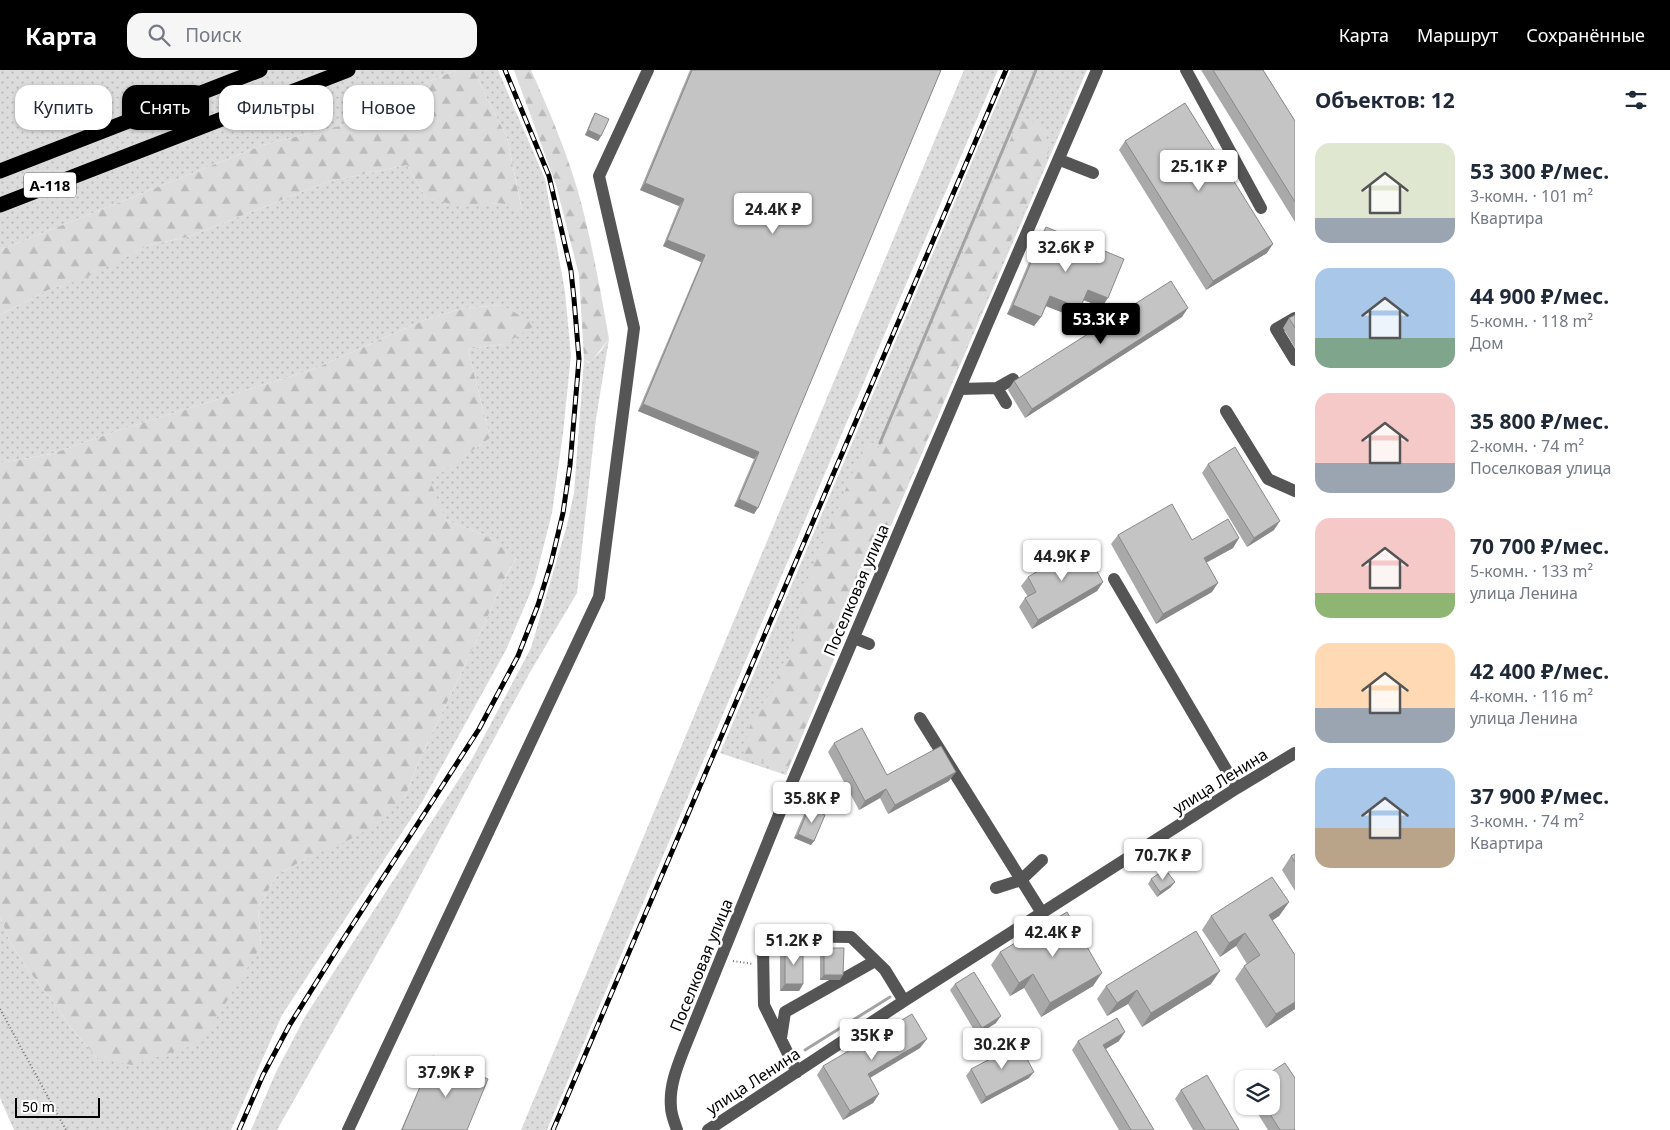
<!DOCTYPE html>
<html lang="ru">
<head>
<meta charset="utf-8">
<style>
  :root { --surface:#fff; --page:#f6f6f7; --text:#1f2937; --muted:#747a83; --accent:#000 }
  body { margin:0; font-family:"Noto Sans",sans-serif; background:var(--page); color:var(--text); height:100vh; display:flex; flex-direction:column; font-size:19px; white-space:nowrap }
  * { box-sizing:border-box; margin:0 }
  p { font-size:16px; color:var(--muted) }
  .icon { flex:none; width:28px; height:28px; fill:none; stroke:currentColor; stroke-width:2; stroke-linecap:round; stroke-linejoin:round }
  .map { position:relative; flex:1; overflow:hidden }
  .sheet { display:flex; flex-direction:column; background:var(--surface); width:375px }
  .sheet>* { flex:none }
  .hud { position:absolute; left:15px; top:15px; width:475px; height:45px; display:flex; gap:10px }
  .buttons { position:absolute; left:1235px; top:1000px; display:grid; gap:10px }
  .buttons a { display:grid; place-items:center; width:45px; height:45px; border-radius:10px; background:var(--surface); box-shadow:0 1px 4px #0004; font-size:25px }
  .scale { position:absolute; left:15px; bottom:12px; width:85px; box-sizing:border-box; padding-left:5px; border:2px solid #000; border-top:0; font-size:14px; line-height:18px; white-space:nowrap; color:#000; -webkit-text-stroke:4px #fff; paint-order:stroke }
  .price { position:absolute; translate:-50% -42px; padding:0 11px; border-radius:5px; background:#fff; color:#222; font-size:16px; line-height:32px; filter:drop-shadow(0 1px 2px #0008) }
  .price::after { content:''; position:absolute; left:50%; top:30px; width:15px; height:11px; margin-left:-8px; background:inherit; clip-path:polygon(0 0,100% 0,50% 100%) }
  .price.active { background:var(--accent); color:#fff }
  ul { padding:0; list-style:none }
  li { display:flex; align-items:center; gap:15px; height:125px; padding:0 20px }
  li span { display:grid; place-items:center; flex:none; width:140px; height:100px; border-radius:15px; color:#555 }
  li>.icon { margin-inline-start:auto }
  span .icon { width:60px; height:60px; fill:#fffc; stroke-width:1 }
  li b { font-size:21px }
  h2 { display:flex; justify-content:space-between; align-items:center; height:60px; padding:0 20px; font-size:21px }
  .pill { padding:0 18px; border-radius:15px; background:var(--surface); box-shadow:0 1px 4px #0004; font-size:18px; line-height:45px }
  .pill.active { background:var(--accent); color:#fff }
  header { display:flex; align-items:center; gap:30px; box-sizing:border-box; height:70px; padding:0 25px; background:var(--accent); color:#fff }
  header strong { font-size:24px }
  nav { display:flex; gap:28px; margin-inline-start:auto; font-size:18px }
  .search { width:350px; height:45px; background:var(--page); display:flex; align-items:center; gap:12px; box-sizing:border-box; padding:0 18px; border-radius:15px; color:var(--muted); font-size:19px }
  main { display:flex; flex:1; min-height:0 }
  .map>svg:first-child { display:block }
  .grass { fill:url(#grass-dots) }
  .forest { fill:url(#forest-firs) }
  .lines { fill:none; stroke-linecap:round; stroke-linejoin:round }
  .stream { stroke:#a3a3a3; stroke-width:3 }
  .highway-casing { stroke:#dbdbdb; stroke-width:18 }
  .path { stroke:#777; stroke-width:2; stroke-dasharray:1 2.5; stroke-linecap:butt }
  .minor { stroke:#555; stroke-width:12 }
  .highway { stroke:#000; stroke-width:15 }
  .rail-casing { stroke:#000; stroke-width:5 }
  .rail { stroke:#fff; stroke-width:3; stroke-dasharray:9; stroke-linecap:butt }
  .wall { fill:#a9a9a9 }
  .shaded-wall { fill:#898989 }
  .building { fill:#c4c4c4; stroke:#898989 }
  .labels { text-anchor:middle; dominant-baseline:central; stroke-width:5; stroke-linejoin:round; paint-order:stroke }
  .shield { fill:#fff; stroke:#4c4c4c; stroke-width:1 }
  .shield-label { font-size:15px; font-weight:bold; fill:#000 }
  .street-label { font-size:16px; fill:#000; stroke:#fff }
</style>
</head>
<body>
<header>
<strong>Карта</strong>
<div class="search"><svg class="icon" aria-label="search" viewBox="0 0 24 24"><circle cx="10" cy="10" r="6"/><path d="M15 15l6 6"/></svg>Поиск</div>
<nav><a>Карта</a><a>Маршрут</a><a>Сохранённые</a></nav>
</header>
<main>
<div class="map">
<svg width="1295" height="1060" viewBox="0 0 1295 1060">
  <defs>
    <pattern id="grass-dots" width="8" height="8" patternUnits="userSpaceOnUse" patternTransform="scale(1.25)"><rect width="8" height="8" fill="#dcdcdc"/><path d="M2 2h.1M6 6h.1" fill="none" stroke="#bbb" stroke-width="1.8" stroke-linecap="round"/></pattern>
    <pattern id="forest-firs" width="22" height="20" patternUnits="userSpaceOnUse" patternTransform="scale(1.25)"><rect width="22" height="20" fill="#dcdcdc"/><path d="M5 1l3.5 6h-7zM16 11l3.5 6h-7z" fill="#bbb"/></pattern>
  </defs>
  <rect width="100%" height="100%" fill="#fff"/>
  <path class="grass" d="M0,0h456l-38,16 -27,27 -128,32 -263,105z
    M474,0h24l47,109 20,113 6,63 -8,78 -11,80 -18,71 -28,66 -84,152 -140,213 -51,115h-217l-14,-32v-182l9,24 19,30 23,29 21,30 25,29 164,-112 -3,-38 19,-33 32,-18 96,-60 14,-36 66,-138 14,-34 17,-31 -32,-23 -38,-15 -17,-39 61,-43 -22,-89 36,-5 -2,-39 -38,3 -40,12 -110,49 -188,59 -75,26 -51,9v-148l48,-25 35,-12 66,-33 39,-8 139,-55 80,-17 19,33 37,8 36,-3 23,7 -15,-73 -17,-32z
    M964,0h34l-161,375 -290,685h-26z
    M1011,0h76l-244,567 -57,138 -66,-22z
    M609,269l-13,80 -19,174 -48,81 -130,241 -122,215h-26l25,-58 30,-57 166,-256 59,-111 36,-123 7,-32 10,-134 5,4 12,-12z"/>
  <path class="forest" d="M456,0h18l16,35 17,32 15,74 -23,-8 -36,4 -37,-9 -19,-33 -80,17 -139,55 -39,8 -66,34 -35,11 -48,25v-65l263,-105 128,-32 27,-27z
    M514,0h17c17,38 34,78 46,118 14,49 23,100 32,151l-19,24 -6,-4 -5,-84 -23,-90z
    M1028,51l12,2 4,4 5,24 -261,617 -12,2 -7,-8 -25,-5c2,-13 4,-28 9,-39 6,-14 20,-24 26,-37 -3,-10 2,-17 10,-23l3,-19 9,-17 1,-6 -2,-12 2,-12 63,-148 10,-1 3,5 5,-4 134,-320z
    M502,235l34,20 -32,19 -36,5 22,89 -60,43 16,39 38,15 32,22 -17,32 -14,34 -66,138 -14,36 -27,27 -35,19 -34,14 -32,18 -19,33 3,38 -60,97 -69,22 -35,-7 -25,-29 -21,-30 -23,-29 -19,-30 -9,-24v-453l51,-9 75,-26 188,-59 110,-49 40,-12z"/>
  <g class="lines">
    <path class="stream" d="M880,373l156,-373
      M805,980l85,-53"/>
    <g class="highway-casing">
      <path id="highway" d="M0,101l260,-101
        M0,135l348,-135"/>
    </g>
    <path class="path" d="M733,891l20,3
      M0,939l66,121"/>
    <path class="minor" d="M1186,0l75,138
      M1060,90l33,13
      M1295,248l-19,11 19,31
      M997,318l9,15
      M960,319l37,-1 16,-9
      M1226,341l42,68 27,12
      M1114,509l123,209
      M854,568l15,6
      M920,648l122,195
      M791,715l20,11
      M996,818l25,-8 21,-20
      M781,968l4,-26 90,-51
      M797,1002l-33,-67 -1,-58 14,-11 74,1 34,33 19,31
      M348,1060l251,-533 35,-269 -35,-152 49,-106
      M677,1060c-2,-7 -6,-15 -6,-23 -2,-20 6,-40 13,-58l107,-264 195,-458 111,-257
      M708,1060l196,-129 333,-213 58,-35"/>
    <use href="#highway" class="highway"/>
    <g class="rail-casing">
      <path id="rail" d="M239,1060l24,-55 26,-49 55,-88 135,-209 39,-73 20,-51 13,-42 12,-50 7,-48 9,-106 -5,-60 -3,-28 -22,-95 -44,-106
        M553,1060l453,-1060"/>
    </g>
    <use href="#rail" class="rail"/>
  </g>
  <path class="wall" d="M690,0h251l-187,444 -20,-8 20,-47 -116,-48 63,-149 -38,-16 16,-40 -39,-16z
    M1201,0h62l32,51v101z
    M595,43l6,23 -3,5 -13,-6 7,-17z
    M1125,71l142,112 -61,37 -87,-140z
    M1046,157l56,80 -19,-7 -9,17 -28,-11 -5,11 -7,9 -27,-12 33,-78z
    M1295,245v33l-12,-20 6,-10z
    M1182,247l-157,101 -17,-28 6,-9z
    M1208,394l66,66 -27,17 -45,-74z
    M1118,465l74,5 47,-2 -6,10 -27,15 6,29 -56,32 -45,-80z
    M1028,507l75,5 -6,9 -65,38 -13,-22 6,-9 3,-1 -7,-11z
    M834,673l53,32 62,6 -61,33 -8,-16 -21,12 -31,-58z
    M809,738l5,33 -3,4 -17,-7 11,-26z
    M1295,784v37l-13,-21 9,-14z
    M1151,809l20,8 -14,10 -9,-13z
    M1289,832l-10,14 -7,4 23,35v54l-29,19 -31,-49 9,-13 3,-2 -11,-18 -16,11 -18,-27 9,-14z
    M785,878l18,36 -4,7h-19v-37z
    M824,878l16,32h-20v-28z
    M1000,882l93,34 -52,31 -17,-29 -14,8 -19,-31z
    M955,914l41,39 -19,12 -27,-45z
    M1211,914l-69,43 -14,-23 -21,12 -10,-17 9,-13z
    M1078,971h41l-13,8 48,81h-35l-47,-80z
    M920,978l-50,30 9,16 -6,9 -30,17 -26,-45 6,-9z
    M433,986l34,74h-66z
    M971,999l58,9 -48,26 -15,-28z
    M1181,1020l58,40h-46l-18,-31z
    M1253,1036h18l24,24h-27z"/>
  <path class="shaded-wall" d="M588,60l13,6 -3,5 -13,-6z
    M645,113l39,16 -5,7 -39,-16z
    M667,170l38,15 -4,7 -38,-16z
    M1273,174l-6,9 -61,37 7,-9z
    M1088,220l20,8 -6,9 -21,-8z
    M1050,226l30,12 -6,9 -31,-12z
    M1013,235l28,12 -7,9 -27,-12z
    M1188,238l-6,9 -157,101 7,-9z
    M643,334l116,48 -5,7 -116,-48z
    M739,429l19,9 -4,6 -20,-8z
    M1280,451l-6,9 -27,17 7,-9z
    M1239,468l-6,10 -35,19 6,-9z
    M1103,512l-6,9 -65,38 6,-9z
    M1218,513l-6,9 -56,32 7,-10z
    M956,702l-7,9 -61,33 7,-9z
    M886,719l-6,9 -21,12 6,-9z
    M798,764l16,7 -3,4 -17,-7z
    M1175,812l-4,5 -14,10 3,-5z
    M1289,832l-10,14 -19,13 9,-14z
    M1245,863l-9,13 -16,11 9,-14z
    M1220,901l-9,13 -69,43 9,-14z
    M1102,903l-9,13 -52,31 9,-14z
    M1033,904l-9,14 -14,8 9,-13z
    M824,905h19l-3,5h-20z
    M785,914h18l-4,7h-19z
    M1137,920l-9,14 -21,12 10,-13z
    M1295,932v7l-29,19 10,-14z
    M1001,946l-5,7 -19,12 5,-7z
    M1125,962l-6,9 -22,13 6,-9z
    M927,969l-7,9 -59,35 7,-9z
    M1034,1002l-5,6 -48,26 5,-7z
    M879,1024l-6,9 -30,17 7,-9z"/>
  <path class="building" d="M692,0h249l-183,438 -19,-9 20,-47 -116,-48 62,-149 -38,-15 17,-41 -39,-16z
    M1213,0h50l32,51v81z
    M1185,33l88,141 -60,37 -88,-140z
    M595,43l14,6 -8,17 -13,-6z
    M1046,157l78,32 -16,39 -20,-8 -8,18 -30,-12 -9,21 -28,-12z
    M1171,211l17,27 -156,101 -18,-28z
    M1295,245v13l-6,-10z
    M1235,377l45,74 -26,17 -46,-74z
    M1172,434l20,36 36,-21 11,19 -35,20 14,25 -55,31 -45,-79z
    M1082,475l21,37 -65,38 -13,-22 11,-6 -8,-15z
    M862,658l25,47 54,-29 15,26 -61,33 -9,-16 -21,12 -31,-58z
    M809,738l16,7 -11,26 -16,-7z
    M1295,784v8l-4,-6z
    M1165,799l10,13 -15,10 -9,-13z
    M1272,807l17,25 -20,13 26,40v47l-19,12 -32,-48 16,-11 -15,-22 -16,10 -18,-27z
    M1067,842l35,61 -52,30 -17,-29 -14,9 -19,-31z
    M1196,861l24,40 -69,42 -14,-23 -20,13 -11,-17z
    M785,878h18v36h-18z
    M824,878h20l-1,27h-19z
    M974,902l27,44 -19,12 -27,-44z
    M912,944l15,25 -59,35 11,20 -29,17 -27,-45z
    M1117,948l8,14 -22,13 51,85h-23l-53,-89z
    M1019,974l15,28 -48,25 -15,-28z
    M433,986l55,23 -21,51h-65z
    M1285,993l10,15v52h-15l-15,-24h6v-27h-11z
    M1207,1005l32,55h-34l-24,-40z"/>
  <g class="labels">
    <rect class="shield" x="24" y="102.5" width="52" height="25" rx="4"/>
    <g class="shield-label">
      <text x="50" y="115">А-118</text>
    </g>
    <g class="street-label">
      <text transform="translate(856 520) rotate(-67)">Поселковая улица</text>
      <text transform="translate(1220 711) rotate(-32)">улица Ленина</text>
      <text transform="translate(701 895) rotate(-68)">Поселковая улица</text>
      <text transform="translate(753 1011) rotate(-33)">улица Ленина</text>
    </g>
  </g>
</svg>
<div class="buttons">
<a><svg class="icon" aria-label="layers" viewBox="0 0 24 24"><path d="M12 4l9 5-9 5-9-5zM3 14l9 5 9-5"/></svg></a>
</div>
<div class="scale">50 m</div>
<b class="price" style="left:1199px;top:122px">25.1K ₽</b>
<b class="price" style="left:773px;top:165px">24.4K ₽</b>
<b class="price" style="left:1066px;top:203px">32.6K ₽</b>
<b class="price active" style="left:1101px;top:275px">53.3K ₽</b>
<b class="price" style="left:1062px;top:512px">44.9K ₽</b>
<b class="price" style="left:812px;top:754px">35.8K ₽</b>
<b class="price" style="left:1163px;top:811px">70.7K ₽</b>
<b class="price" style="left:1053px;top:888px">42.4K ₽</b>
<b class="price" style="left:794px;top:896px">51.2K ₽</b>
<b class="price" style="left:872px;top:991px">35K ₽</b>
<b class="price" style="left:1002px;top:1000px">30.2K ₽</b>
<b class="price" style="left:446px;top:1028px">37.9K ₽</b>
<div class="hud">
<a class="pill">Купить</a>
<a class="pill active">Снять</a>
<a class="pill">Фильтры</a>
<a class="pill">Новое</a>
</div>
</div>
<section class="sheet">
<h2>Объектов: 12<svg class="icon" aria-label="filters" viewBox="0 0 24 24"><path d="M4 7h16M4 17h16"/><circle cx="9" cy="7" r="2"/><circle cx="15" cy="17" r="2"/></svg></h2>
<ul>
<li><span style="background:linear-gradient(#dfe7d0 75%,#9aa5b1 0)"><svg class="icon" aria-label="home" viewBox="0 0 24 24"><path d="M3 11l9-7 9 7M6 9v11h12V9"/></svg></span><div><b>53 300 ₽/мес.</b><p>3-комн. · 101 m²</p><p>Квартира</p></div></li>
<li><span style="background:linear-gradient(#a9c7e8 70%,#7fa58c 0)"><svg class="icon" aria-label="home" viewBox="0 0 24 24"><path d="M3 11l9-7 9 7M6 9v11h12V9"/></svg></span><div><b>44 900 ₽/мес.</b><p>5-комн. · 118 m²</p><p>Дом</p></div></li>
<li><span style="background:linear-gradient(#f6c9c9 70%,#9aa5b1 0)"><svg class="icon" aria-label="home" viewBox="0 0 24 24"><path d="M3 11l9-7 9 7M6 9v11h12V9"/></svg></span><div><b>35 800 ₽/мес.</b><p>2-комн. · 74 m²</p><p>Поселковая улица</p></div></li>
<li><span style="background:linear-gradient(#f6c9c9 75%,#8fb573 0)"><svg class="icon" aria-label="home" viewBox="0 0 24 24"><path d="M3 11l9-7 9 7M6 9v11h12V9"/></svg></span><div><b>70 700 ₽/мес.</b><p>5-комн. · 133 m²</p><p>улица Ленина</p></div></li>
<li><span style="background:linear-gradient(#ffd9b3 65%,#9aa5b1 0)"><svg class="icon" aria-label="home" viewBox="0 0 24 24"><path d="M3 11l9-7 9 7M6 9v11h12V9"/></svg></span><div><b>42 400 ₽/мес.</b><p>4-комн. · 116 m²</p><p>улица Ленина</p></div></li>
<li><span style="background:linear-gradient(#a9c7e8 60%,#b9a48a 0)"><svg class="icon" aria-label="home" viewBox="0 0 24 24"><path d="M3 11l9-7 9 7M6 9v11h12V9"/></svg></span><div><b>37 900 ₽/мес.</b><p>3-комн. · 74 m²</p><p>Квартира</p></div></li>
</ul>
</section>
</main>
</body>
</html>
